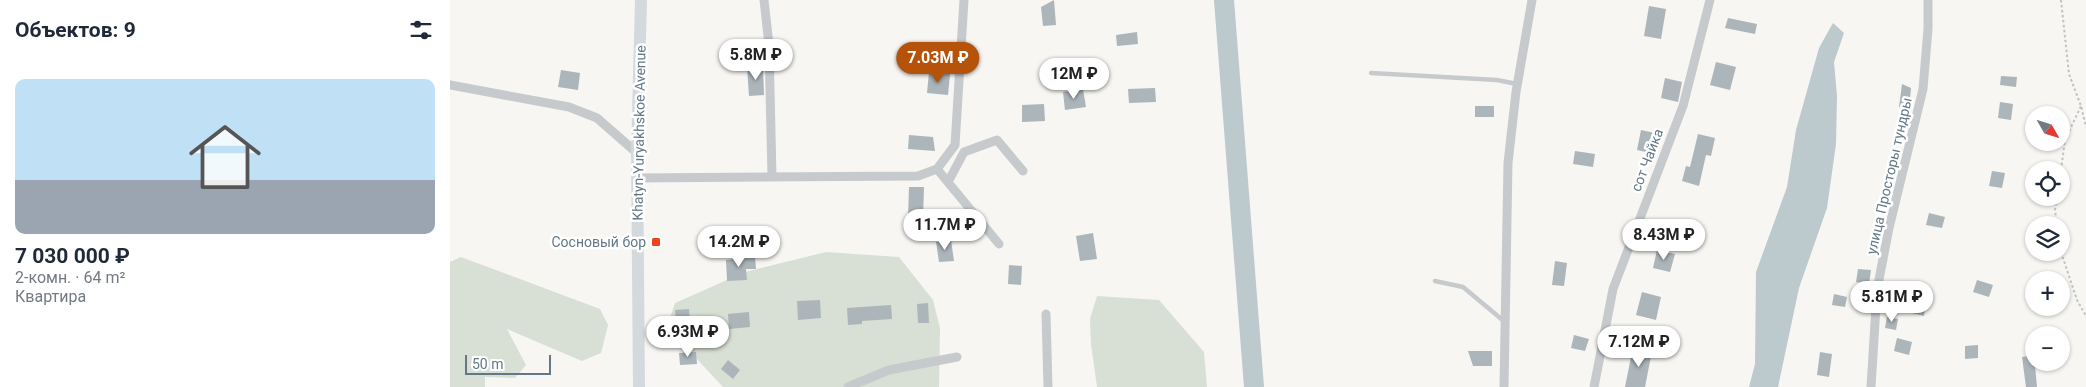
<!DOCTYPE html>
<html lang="ru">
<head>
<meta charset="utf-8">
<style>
  :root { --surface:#fff; --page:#f2f2f3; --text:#1f2937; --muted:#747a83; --accent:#b45309 }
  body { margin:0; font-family:Roboto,sans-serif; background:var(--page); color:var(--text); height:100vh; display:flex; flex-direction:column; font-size:19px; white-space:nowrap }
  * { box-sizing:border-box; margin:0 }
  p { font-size:16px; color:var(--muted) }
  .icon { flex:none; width:28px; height:28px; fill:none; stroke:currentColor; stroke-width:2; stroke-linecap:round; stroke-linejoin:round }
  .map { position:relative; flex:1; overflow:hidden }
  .panel { display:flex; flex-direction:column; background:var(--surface); width:450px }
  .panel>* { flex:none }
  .needle { width:32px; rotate:129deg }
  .buttons { position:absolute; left:1575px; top:106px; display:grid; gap:10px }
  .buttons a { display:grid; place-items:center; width:45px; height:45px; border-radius:50%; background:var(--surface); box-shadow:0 1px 4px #0004; font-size:25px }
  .scale { position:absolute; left:15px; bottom:12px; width:86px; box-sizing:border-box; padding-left:5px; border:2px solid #637886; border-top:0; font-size:14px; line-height:18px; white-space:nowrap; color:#637886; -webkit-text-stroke:4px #fff; paint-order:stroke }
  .price { position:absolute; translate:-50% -42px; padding:0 11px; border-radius:18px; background:#fff; color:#222; font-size:16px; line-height:32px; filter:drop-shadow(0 1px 2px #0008) }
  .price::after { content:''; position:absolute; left:50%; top:30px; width:15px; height:11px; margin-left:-8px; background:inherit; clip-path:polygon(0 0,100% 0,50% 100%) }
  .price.active { background:var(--accent); color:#fff }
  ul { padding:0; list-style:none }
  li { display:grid; align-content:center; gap:10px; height:265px; padding:0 15px }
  li span { display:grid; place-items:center; height:155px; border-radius:10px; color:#555 }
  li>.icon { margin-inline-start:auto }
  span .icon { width:90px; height:90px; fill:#fffc; stroke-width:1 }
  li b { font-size:21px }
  h2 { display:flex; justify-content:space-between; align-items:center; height:60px; padding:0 15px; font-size:21px }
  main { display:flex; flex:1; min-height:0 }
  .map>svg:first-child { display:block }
  .green { fill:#d8dfd4 }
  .water { fill:#bcc9cd }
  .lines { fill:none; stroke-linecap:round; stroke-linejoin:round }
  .river { stroke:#bcc9cd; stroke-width:20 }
  .building { fill:#acb5ba }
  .path { stroke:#bfc2c4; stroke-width:2; stroke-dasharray:2.5 2.5; stroke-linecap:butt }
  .lane { stroke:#c6cacd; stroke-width:4.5 }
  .street { stroke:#c6cacd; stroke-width:9 }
  .secondary { stroke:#d4d9dd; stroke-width:12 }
  .poi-dot { fill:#f04119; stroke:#fff; stroke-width:2 }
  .labels { text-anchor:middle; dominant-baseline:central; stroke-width:5; stroke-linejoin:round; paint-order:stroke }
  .street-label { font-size:14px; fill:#637886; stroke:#fff }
  .poi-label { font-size:14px; fill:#637886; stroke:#fff; text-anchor:end }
</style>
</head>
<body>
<main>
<section class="panel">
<h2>Объектов: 9<svg class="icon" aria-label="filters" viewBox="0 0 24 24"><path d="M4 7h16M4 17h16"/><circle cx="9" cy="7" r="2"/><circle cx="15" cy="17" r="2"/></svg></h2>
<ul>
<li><span style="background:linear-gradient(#bfe0f5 65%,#9aa5b1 0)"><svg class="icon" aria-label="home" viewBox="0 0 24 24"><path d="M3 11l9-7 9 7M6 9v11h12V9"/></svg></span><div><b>7 030 000 ₽</b><p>2-комн. · 64 m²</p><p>Квартира</p></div></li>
</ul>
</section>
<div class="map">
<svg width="1636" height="387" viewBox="0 0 1636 387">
  <rect width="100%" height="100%" fill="#f7f6f3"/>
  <path class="green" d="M376,252l73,5 34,43 7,28 -1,59h-216l-56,-60 8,-24 70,-31z
    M11,257l139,52 8,16 -7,28 -19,8 -75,-32 19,36 -11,13 -30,-1v10h-35v-125z
    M647,296l62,4 45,52 3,35h-110l-6,-43 -1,-25z"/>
  <path class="water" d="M1383,23l11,10 -10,29 3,34 -1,48 -9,64 -28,80 -21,99h-29l6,-23 1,-92 31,-85 9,-57 23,-82z"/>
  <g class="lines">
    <path class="river" d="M774,0l30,387"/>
  </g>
  <path class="building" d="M604,0l2,25 -13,1 -2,-19z
    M1199,6l17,3 -5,30 -17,-3z
    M1278,18l29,6 -2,10 -30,-6z
    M687,32l1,12 -21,2 -1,-11z
    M1266,62l20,5 -6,23 -20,-5z
    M313,66l1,29 -15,1 -2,-29z
    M111,70l19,3 -2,17 -20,-3z
    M479,72l21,2 -2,21 -21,-2z
    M1551,76l16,1 -1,10 -16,-2z
    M1215,78l17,4 -4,20 -17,-4z
    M1452,84l9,4 -2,23 -10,-4z
    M705,88l1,14 -27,1 -1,-14z
    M633,89l3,18 -21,3 -2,-18z
    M1550,102l13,2 -2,16 -13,-2z
    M594,104l1,17 -23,1v-17z
    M1025,106h19v11h-19z
    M1191,130l18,4 -4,20 -18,-4z
    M1248,134l17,4 -4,18 -5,-1 -7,31 -17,-5 4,-15 4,1z
    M459,135l24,2 2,14 -27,-2z
    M1125,151l20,3 -2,13 -20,-3z
    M1542,171l13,2 -3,15 -13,-2z
    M459,187h15l-1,31h-15z
    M1479,213l16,4 -3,11 -16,-3z
    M1237,223l16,3 -4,19 -16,-4z
    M643,233l4,26 -17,2 -4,-25z
    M501,240l3,21 -15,1 -3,-20z
    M1207,250l18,4 -5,18 -17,-4z
    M305,257l1,12h-10l1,11 -20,1 -1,-21z
    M1105,261l12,2 -3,23 -12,-1z
    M559,265l13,1 -1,19 -13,-1z
    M1408,269l13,1 -2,14 -13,-2z
    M1527,280l16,5 -4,12 -16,-5z
    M1192,292l19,5 -5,23 -20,-5z
    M1384,294l13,3 -2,10 -13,-2z
    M370,300l1,18 -23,2 -1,-19z
    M1464,301l12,2 -2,13 -12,-3z
    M478,303l1,20h-11l-1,-19z
    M441,305l1,14 -30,2v3l-14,1 -1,-17z
    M239,309l1,13 -14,1 -1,-13z
    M299,312l1,15 -21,2 -1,-15z
    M1437,317l11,2 -2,11 -11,-2z
    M1124,335l15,4 -4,12 -14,-3z
    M1447,338l15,4 -3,13 -15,-4z
    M1528,345v13l-13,1v-13z
    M1183,347l19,4 -7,36h-20z
    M1018,351h24v15h-19z
    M246,352l1,12 -17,1 -1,-12z
    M1370,352l12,2 -3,23 -12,-2z
    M1584,355l3,32h-11l-4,-30z
    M278,360l12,10 -7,9 -12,-10z"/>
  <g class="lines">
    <path class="path" d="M1611,0l8,74 12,32 5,21
      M1611,170l4,-30 16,-34
      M1607,198l-2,12 2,15
      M1611,252l16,48 9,16"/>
    <path class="lane" d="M921,73l126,7 20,4
      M985,281l28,6 42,35"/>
    <path class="street" d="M314,0l5,45 3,132
      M0,85l119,22 28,11 40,35
      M487,169l62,75
      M187,178l281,-2 19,-7 18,-24 9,-145
      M498,182l16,-30 33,-12 26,31
      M596,314l2,73
      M398,387l41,-17 68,-13
      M1054,387l4,-224 8,-71 16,-92
      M1144,387l19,-98 70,-183 27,-106
      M1421,387l6,-97 12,-62 34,-139 5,-60v-29"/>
    <path class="secondary" d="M189,387l-2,-234 4,-153"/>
  </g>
  <rect class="poi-dot" x="201" y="237" width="10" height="10" rx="2.5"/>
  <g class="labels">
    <g class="street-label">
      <text transform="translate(189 133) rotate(-89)">Khatyn-Yuryakhskoe Avenue</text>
      <text transform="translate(1197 160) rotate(-69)">сот Чайка</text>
      <text transform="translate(1439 176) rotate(-77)">улица Просторы тундры</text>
    </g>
    <g class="poi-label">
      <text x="196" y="242">Сосновый бор</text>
    </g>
  </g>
</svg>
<div class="buttons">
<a><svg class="needle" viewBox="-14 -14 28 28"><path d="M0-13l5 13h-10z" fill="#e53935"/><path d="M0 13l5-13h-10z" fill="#747a83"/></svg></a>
<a><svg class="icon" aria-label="locate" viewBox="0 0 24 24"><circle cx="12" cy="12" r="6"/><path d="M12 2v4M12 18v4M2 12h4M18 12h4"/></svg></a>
<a><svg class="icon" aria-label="layers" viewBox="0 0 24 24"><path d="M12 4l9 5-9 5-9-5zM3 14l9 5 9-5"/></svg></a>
<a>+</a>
<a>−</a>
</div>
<div class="scale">50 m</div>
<b class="price" style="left:306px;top:81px">5.8M ₽</b>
<b class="price active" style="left:488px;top:84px">7.03M ₽</b>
<b class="price" style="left:624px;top:100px">12M ₽</b>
<b class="price" style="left:495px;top:251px">11.7M ₽</b>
<b class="price" style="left:1214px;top:261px">8.43M ₽</b>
<b class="price" style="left:289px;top:268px">14.2M ₽</b>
<b class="price" style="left:1442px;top:323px">5.81M ₽</b>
<b class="price" style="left:238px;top:358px">6.93M ₽</b>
<b class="price" style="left:1189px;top:368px">7.12M ₽</b>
</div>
</main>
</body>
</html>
